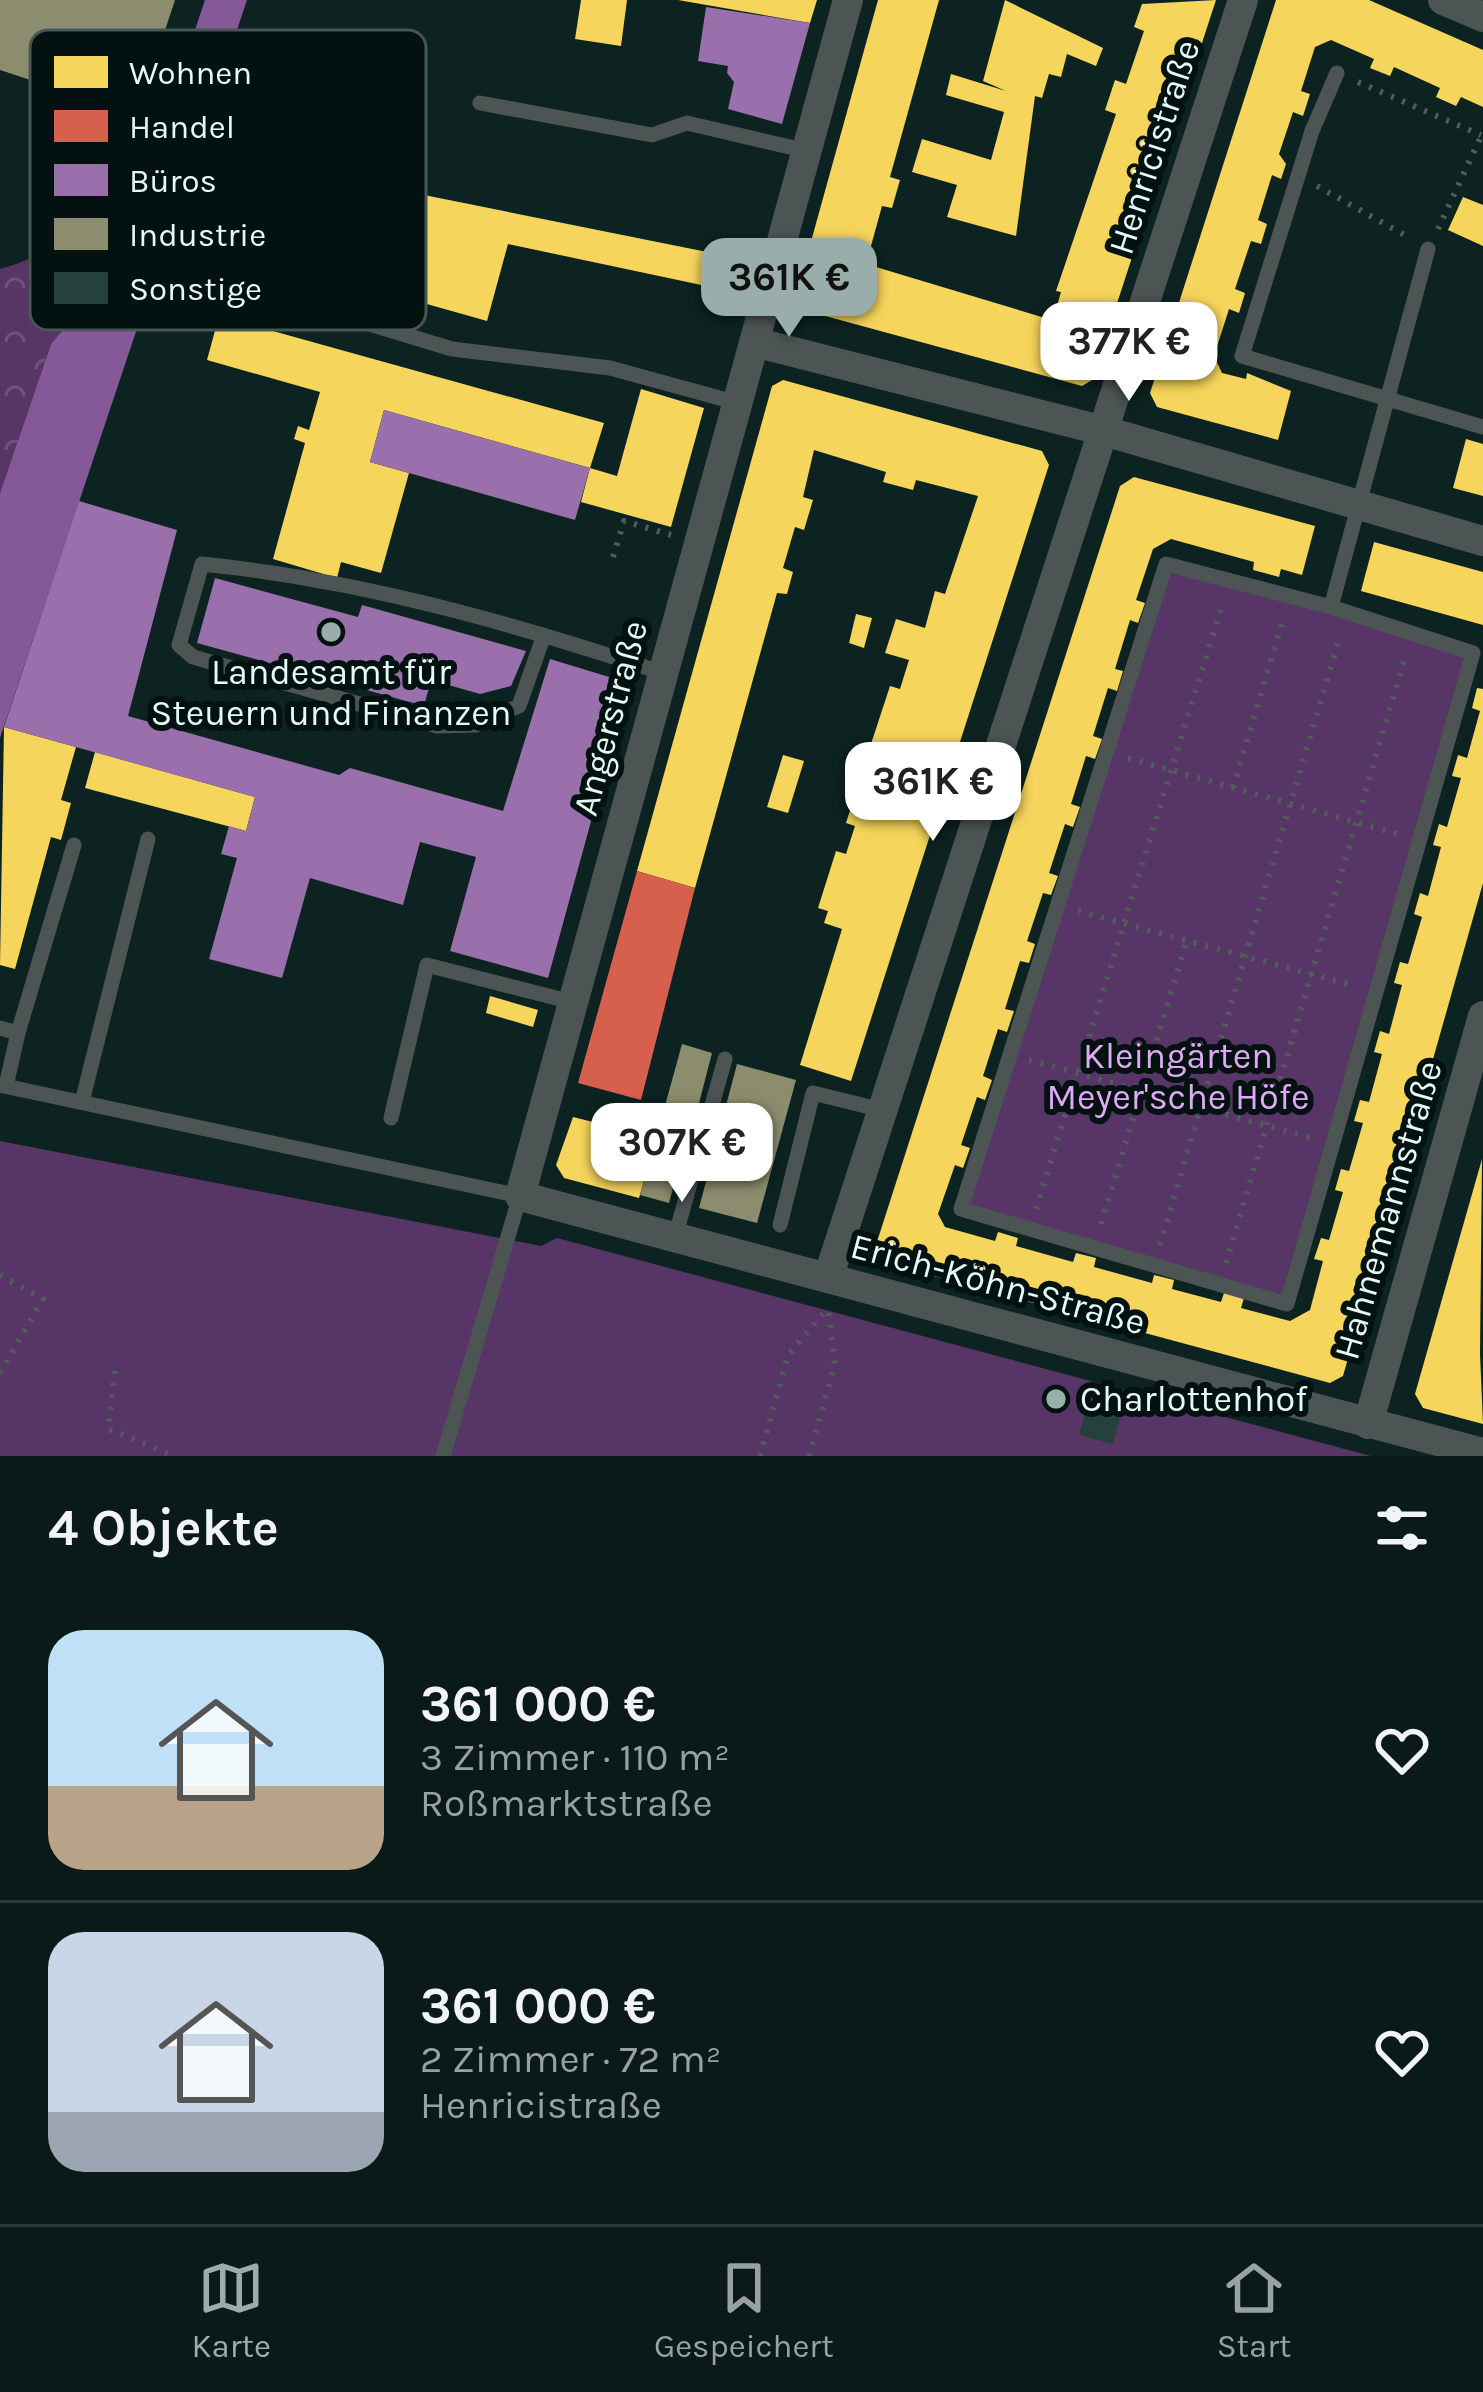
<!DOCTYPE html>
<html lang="de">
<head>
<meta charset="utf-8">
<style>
  :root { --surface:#091a19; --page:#122322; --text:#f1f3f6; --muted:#99a1a2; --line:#293838; --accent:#99aeab }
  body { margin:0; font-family:Karla,sans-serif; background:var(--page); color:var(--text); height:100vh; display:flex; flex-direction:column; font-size:45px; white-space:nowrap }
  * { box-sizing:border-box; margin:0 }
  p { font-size:39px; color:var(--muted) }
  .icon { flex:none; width:66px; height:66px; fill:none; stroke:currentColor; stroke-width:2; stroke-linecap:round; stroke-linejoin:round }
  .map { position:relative; height:1456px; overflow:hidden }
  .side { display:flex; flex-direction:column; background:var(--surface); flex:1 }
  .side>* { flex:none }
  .price { position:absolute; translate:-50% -102px; padding:0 27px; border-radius:24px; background:#fff; color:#222; font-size:39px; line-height:78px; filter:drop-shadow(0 3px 6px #0008) }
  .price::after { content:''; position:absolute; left:50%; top:72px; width:36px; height:27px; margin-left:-18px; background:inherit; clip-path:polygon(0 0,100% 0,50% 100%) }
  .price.active { background:var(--accent); color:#111 }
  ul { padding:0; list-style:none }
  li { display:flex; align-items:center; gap:36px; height:300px; padding:0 48px }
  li+li { border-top:3px solid var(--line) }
  li span { display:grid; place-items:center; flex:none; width:336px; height:240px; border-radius:36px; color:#555 }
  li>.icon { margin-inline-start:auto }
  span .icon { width:144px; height:144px; fill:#fffc; stroke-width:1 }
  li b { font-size:51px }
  h2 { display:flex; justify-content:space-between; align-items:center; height:144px; padding:0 48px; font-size:51px }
  .tab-bar { display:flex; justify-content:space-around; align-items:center; height:168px; border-top:3px solid var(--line); background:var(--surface); font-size:33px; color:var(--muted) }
  .tab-bar a { display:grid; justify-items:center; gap:6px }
  .tab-bar .active { color:var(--accent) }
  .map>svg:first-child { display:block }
  .forest { fill:url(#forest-crowns) }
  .green { fill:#573567 }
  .water { fill:#855898 }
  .homes { fill:#f6d55c }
  .shops { fill:#d6604d }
  .offices { fill:#9970ab }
  .industry { fill:#8c8c6e }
  .building { fill:#26403e }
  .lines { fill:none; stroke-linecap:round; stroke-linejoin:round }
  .path { stroke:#515c5b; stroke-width:6; stroke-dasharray:3 9; stroke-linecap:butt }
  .lane { stroke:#4d5554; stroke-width:15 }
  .street { stroke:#4d5554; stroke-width:30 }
  .poi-dot { fill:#99aeab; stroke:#031210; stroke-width:4.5 }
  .labels { text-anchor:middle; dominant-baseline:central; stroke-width:12; stroke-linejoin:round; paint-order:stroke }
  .street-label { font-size:36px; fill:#e5f9f6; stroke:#031210 }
  .poi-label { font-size:36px; fill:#e5f9f6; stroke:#031210 }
  .park-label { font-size:36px; fill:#e0a9f5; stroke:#031210 }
  .key { fill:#031210; stroke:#475755; stroke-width:3 }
  .key-label { font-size:33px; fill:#e5f9f6 }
</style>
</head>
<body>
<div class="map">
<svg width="1483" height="1456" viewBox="0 0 1483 1456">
  <defs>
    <pattern id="forest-crowns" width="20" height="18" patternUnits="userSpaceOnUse" patternTransform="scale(3)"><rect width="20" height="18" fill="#573567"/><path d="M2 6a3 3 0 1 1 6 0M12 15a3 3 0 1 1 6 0" fill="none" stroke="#6f537d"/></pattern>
  </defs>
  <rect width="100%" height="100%" fill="#0c2321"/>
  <path class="forest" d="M133,125l28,7 -45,134 -65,78 -51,149v-224c78,-21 108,-71 133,-144z"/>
  <path class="green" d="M1166,564l307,89 -186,651 -326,-95z
    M0,1141l541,105 16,-8 814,218h-1371z"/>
  <path class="water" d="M205,0h42l-247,738v-245l51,-149 65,-78z"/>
  <path class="homes" d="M581,0h46l-6,46 -46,-7z
    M678,0h139l-7,23z
    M878,0h61l-49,177 10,3 -8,28 -10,-2 -16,58 179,54 12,-12 4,-14 -5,-1 60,-177 -11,-4 10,-30 11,4 18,-53 -10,-4 8,-23 74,-4 -124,380 -10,6 -275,-75 -10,-19z
    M1005,0l98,48 -7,18 -29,-12 -6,23 -12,-3 -7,24 -7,-2 -19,140 -69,-19 10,-32 -45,-13 10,-33 69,21 13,-48 -58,-17 5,-21 55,17 -23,-10z
    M1276,0h93l114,50v57l-22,-10 -5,9 -20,-9 4,-9 -46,-21 -4,9 -20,-8 4,-9 -43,-19 -16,7 -14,44 9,3 -7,22 -10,-4 -14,42 7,10 -5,15 -9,-4 -14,45 9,4 -6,20 -10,-3 -16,48 10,4 -6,20 -10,-4 -15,47 8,17 24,6 1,-6 44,18 -13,49 -121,-33 -7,-14z
    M255,161l477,96 -7,33 -217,-46 -21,77 -85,-24 23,-78 -80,-17 -3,15 -65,-13 2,-14 -27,-5z
    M1463,197l20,8v41l-35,-16z
    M219,316l385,107 -14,45 27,8 24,-87 63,19 -33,119 -90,-25 9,-34 -206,-58 -14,52 39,11 -28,100 -40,-11 -4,16 -64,-19 32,-116 -11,-4 4,-13 11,4 11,-38 -113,-32z
    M783,380l259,71 7,14 -198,616 -51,-16 42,-136 -18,-6 4,-12 -10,-3 18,-57 10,3 9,-28 -9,-3 17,-53 10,3 8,-26 -10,-3 19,-58 10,3 9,-29 -24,-7 11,-34 29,9 10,-37 10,3 33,-98 -62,-16 -3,10 -30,-8 3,-10 -72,-22 -11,47 10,3 -9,30 -9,-3 -12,41 10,4 -6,22 -10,-1 -82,295 -58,-17 135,-485z
    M1466,439l17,5v52l-30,-8z
    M1134,477l181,49 -13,49 -21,-6 -2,8 -26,-7 1,-8 -83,-23 -18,10 -17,51 9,3 -7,20 -8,-3 -15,49 8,2 -6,20 -9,-3 -15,48 9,3 -7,20 -9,-3 -15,48 9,3 -7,20 -8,-3 -16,49 9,3 -7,19 -8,-2 -16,48 8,3 -6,19 -9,-2 -15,48 9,2 -7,21 -9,-3 -15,47 9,4 -7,20 -8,-3 -16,48 9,3 -7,20 -8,-3 -17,49 7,13 50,14 3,-9 20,6 -2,8 57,16 3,-9 20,5 -2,9 58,16 2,-8 20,5 -2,9 49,13 3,-9 20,5 -3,10 49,13 20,-11 13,-49 -9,-2 7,-21 8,2 14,-48 -8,-2 6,-21 8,2 14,-48 -9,-2 6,-21 9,2 13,-48 -8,-2 6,-21 9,3 13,-49 -8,-2 6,-21 8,2 14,-47 -8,-3 6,-21 8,3 13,-49 -8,-2 6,-21 8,3 14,-49 -9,-2 6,-21 9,3 13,-47 -8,-3 5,-20 6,1v194l-140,493 -13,7 -448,-121 -7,-14 245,-762z
    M1374,542l109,30v53l-122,-34z
    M856,614l16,4 -8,30 -15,-5z
    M4,727l72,20 -15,53 10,3 -10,37 -10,-3 -36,132 -15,-4z
    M95,752l160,45 -9,34 -161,-43z
    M783,755l21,6 -16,52 -21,-6z
    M490,996l48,14 -5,17 -47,-14z
    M573,1117l32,8 2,-6 14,4 -1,6 36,10 -17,59 -75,-20 -8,-13z
    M1482,1159l-2,195 3,70 -60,-16 -8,-14z"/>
  <path class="shops" d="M637,871l58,17 -54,212 -63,-17z"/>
  <path class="offices" d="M706,7l104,16 -28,101 -54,-15 6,-27 -7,-9 1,-7 -30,-5z
    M384,410l206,58 -15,52 -205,-58z
    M79,501l98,29 -49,186 211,59 11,-7 153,43 47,-152 79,24 -81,295 -98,-27 26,-94 -56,-15 -17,63 -93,-27 -28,100 -73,-19 28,-101 -16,-4 8,-28 17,5 9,-34 -251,-70z
    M215,578l143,39 4,-12 164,46 -15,35 -31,8 -49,-14 -7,26 -227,-63z"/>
  <path class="industry" d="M0,0h175l-38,115 -137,-45z
    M682,1044l30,9 -28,108 -32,-8z
    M737,1064l59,16 -39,143 -58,-15z
    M650,1162l28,8 -9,33 -29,-8z"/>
  <path class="building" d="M1087,1405l34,9 -8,30 -34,-9z"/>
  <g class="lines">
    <path class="path" d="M1358,82l123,53
      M1317,186l93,52
      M1438,229l45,-97
      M613,557l11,-36 47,14
      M1128,758l270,76
      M1233,788l51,-171
      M1078,911l277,75
      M1029,1060l282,78
      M1036,1209l187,-607
      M1101,1224l86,-284
      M1160,1245l180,-609
      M1226,1263l180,-609
      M0,1275l43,24 -43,74
      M115,1371l-7,58 66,27
      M760,1456l28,-101 37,-43
      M809,1456l26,-92 -7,-57"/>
    <path class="lane" d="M1337,73l-25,58 -70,225 241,71
      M480,103l172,32 35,-12 120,28
      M225,280l227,69 158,19 128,35
      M1331,607l142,46 -186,651 -326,-95 205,-645 165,43 97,-358
      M544,635l-25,71 -43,19 -39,1 -244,-69 -14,-12 23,-81c159,16 310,59 461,109
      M0,1028l18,5 -12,53
      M18,1033l56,-188
      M0,1085l520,111 -77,260
      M82,1102l66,-263
      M391,1118l36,-153 145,37
      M780,1225l33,-132 69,17
      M675,1237l50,-178"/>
    <path class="street" d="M848,0l-328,1196 963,257
      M1443,0l40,17
      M754,342l347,88 382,111
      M828,1278l415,-1278
      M1368,1424l115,-408"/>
  </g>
  <g class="poi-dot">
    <circle cx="331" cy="632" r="12"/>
    <circle cx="1056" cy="1399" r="12"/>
  </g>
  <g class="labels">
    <g class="street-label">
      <text transform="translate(1154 147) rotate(-72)">Henricistraße</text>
      <text transform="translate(610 718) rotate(-75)">Angerstraße</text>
      <text transform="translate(1388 1210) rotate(-74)">Hahnemannstraße</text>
      <text transform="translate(998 1284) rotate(15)">Erich-Köhn-Straße</text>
    </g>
    <g class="poi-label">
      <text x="331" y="672">Landesamt für<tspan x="331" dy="41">Steuern und Finanzen</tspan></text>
      <text x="1080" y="1399" text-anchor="start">Charlottenhof</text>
    </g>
    <g class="park-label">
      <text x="1178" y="1056">Kleingärten<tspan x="1178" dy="41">Meyer'sche Höfe</tspan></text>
    </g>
  </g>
  <rect x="30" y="30" width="396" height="300" rx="18" class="key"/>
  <rect x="54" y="56" width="54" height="32" fill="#f6d55c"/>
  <rect x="54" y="110" width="54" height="32" fill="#d6604d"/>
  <rect x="54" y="164" width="54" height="32" fill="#9970ab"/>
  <rect x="54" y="218" width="54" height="32" fill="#8c8c6e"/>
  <rect x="54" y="272" width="54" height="32" fill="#26403e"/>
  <g class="key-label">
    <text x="129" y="84">Wohnen</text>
    <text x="129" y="138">Handel</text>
    <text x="129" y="192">Büros</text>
    <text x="129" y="246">Industrie</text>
    <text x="129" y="300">Sonstige</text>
  </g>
</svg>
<b class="price active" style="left:789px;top:340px">361K €</b>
<b class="price" style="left:1129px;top:404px">377K €</b>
<b class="price" style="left:933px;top:844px">361K €</b>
<b class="price" style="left:682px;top:1205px">307K €</b>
</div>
<section class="side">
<h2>4 Objekte<svg class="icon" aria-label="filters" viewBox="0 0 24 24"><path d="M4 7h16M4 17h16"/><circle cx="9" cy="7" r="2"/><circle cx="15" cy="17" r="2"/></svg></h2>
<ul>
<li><span style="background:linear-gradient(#bfe0f5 65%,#b9a48a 0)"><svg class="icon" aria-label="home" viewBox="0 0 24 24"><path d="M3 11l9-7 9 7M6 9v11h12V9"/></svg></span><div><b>361 000 €</b><p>3 Zimmer · 110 m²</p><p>Roßmarktstraße</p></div><svg class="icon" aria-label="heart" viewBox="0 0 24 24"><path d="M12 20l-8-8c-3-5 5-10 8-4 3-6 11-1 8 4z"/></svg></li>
<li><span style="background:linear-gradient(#c9d6e8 75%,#9aa5b1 0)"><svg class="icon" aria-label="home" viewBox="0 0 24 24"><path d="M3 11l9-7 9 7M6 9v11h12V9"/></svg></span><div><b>361 000 €</b><p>2 Zimmer · 72 m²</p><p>Henricistraße</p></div><svg class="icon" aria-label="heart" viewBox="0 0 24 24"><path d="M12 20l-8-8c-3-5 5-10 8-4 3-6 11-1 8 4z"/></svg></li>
</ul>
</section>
<nav class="tab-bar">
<a class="active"><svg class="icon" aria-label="map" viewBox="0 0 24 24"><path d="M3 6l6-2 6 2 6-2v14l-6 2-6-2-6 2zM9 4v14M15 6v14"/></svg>Karte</a>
<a><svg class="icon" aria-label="saved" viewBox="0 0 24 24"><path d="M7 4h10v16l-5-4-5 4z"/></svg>Gespeichert</a>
<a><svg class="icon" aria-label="home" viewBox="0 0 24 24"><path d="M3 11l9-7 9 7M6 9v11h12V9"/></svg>Start</a>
</nav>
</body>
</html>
